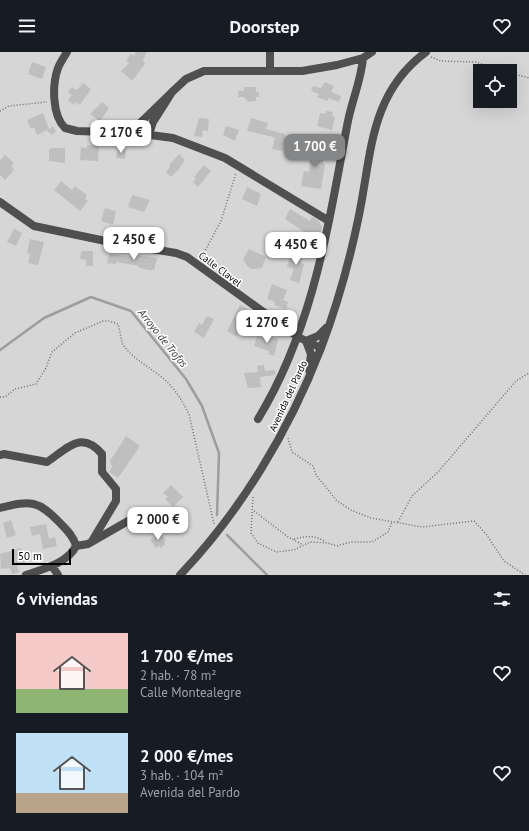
<!DOCTYPE html>
<html lang="es">
<head>
<meta charset="utf-8">
<style>
  :root { --surface:#171b24; --page:#242831; --text:#f1f3f6; --muted:#9ea1a6; --accent:#858687 }
  body { margin:0; font-family:"PT Sans",sans-serif; background:var(--page); color:var(--text); height:100vh; display:flex; flex-direction:column; font-size:15px; white-space:nowrap }
  * { box-sizing:border-box; margin:0 }
  p { font-size:13px; color:var(--muted) }
  .icon { flex:none; width:22px; height:22px; fill:none; stroke:currentColor; stroke-width:2; stroke-linecap:round; stroke-linejoin:round }
  .map { position:relative; height:523px; overflow:hidden }
  .panel { display:flex; flex-direction:column; background:var(--surface); flex:1 }
  .panel>* { flex:none }
  .controls { position:absolute; left:473px; top:12px; display:grid; gap:8px }
  .controls a { display:grid; place-items:center; width:44px; height:44px; border-radius:0px; background:var(--surface); box-shadow:0 4px 16px #0002; font-size:20px }
  .scale { position:absolute; left:12px; bottom:10px; width:59px; box-sizing:border-box; padding-left:4px; border:2px solid #000; border-top:0; font-size:11px; line-height:14px; white-space:nowrap; color:#000; -webkit-text-stroke:3px #fff; paint-order:stroke }
  .price { position:absolute; translate:-50% -34px; padding:0 9px; border-radius:8px; background:#fff; color:#222; font-size:13px; line-height:26px; filter:drop-shadow(0 1px 2px #0008) }
  .price::after { content:''; position:absolute; left:50%; top:24px; width:12px; height:9px; margin-left:-6px; background:inherit; clip-path:polygon(0 0,100% 0,50% 100%) }
  .price.active { background:var(--accent); color:#fff }
  ul { padding:0; list-style:none }
  li { display:flex; align-items:center; gap:12px; height:100px; padding:0 16px }
  li span { display:grid; place-items:center; flex:none; width:112px; height:80px; border-radius:0px; color:#555 }
  li>.icon { margin-inline-start:auto }
  span .icon { width:48px; height:48px; fill:#fffc; stroke-width:1 }
  li b { font-size:17px }
  h2 { display:flex; justify-content:space-between; align-items:center; height:48px; padding:0 16px; font-size:17px }
  header { display:flex; justify-content:space-between; align-items:center; height:52px; padding:0 16px; background:var(--surface); font-size:18px; font-weight:700 }
  .map>svg:first-child { display:block }
  .green { fill:#d6d6d6; fill-rule:evenodd }
  .lines { fill:none; stroke-linecap:round; stroke-linejoin:round }
  .stream { stroke:#9d9d9d; stroke-width:2.5 }
  .building { fill:#bfbfbf }
  .path { stroke:#717171; stroke-width:1.5; stroke-dasharray:1 2; stroke-linecap:butt }
  .minor { stroke:#4f4f4f; stroke-width:8 }
  .labels { text-anchor:middle; dominant-baseline:central; stroke-width:3; stroke-linejoin:round; paint-order:stroke }
  .street-label { font-size:10px; fill:#000; stroke:#fff }
  .water-label { font-size:11px; font-style:italic; fill:#3e3e3e; stroke:#fff }
</style>
</head>
<body>
<header><svg class="icon" aria-label="menu" viewBox="0 0 24 24"><path d="M4 6h16M4 12h16M4 18h16"/></svg>Doorstep<svg class="icon" aria-label="heart" viewBox="0 0 24 24"><path d="M12 20l-8-8c-3-5 5-10 8-4 3-6 11-1 8 4z"/></svg></header>
<div class="map">
<svg width="529" height="523" viewBox="0 0 529 523">
  <rect width="100%" height="100%" fill="#fff"/>
  <path class="green" d="M0,0h529v523h-529zM480,19h30v30h-30z"/>
  <g class="lines">
    <path class="stream" d="M0,298l44,-32 47,-21 40,14 55,68 16,27 17,47 -2,62
      M227,483l40,40"/>
  </g>
  <path class="building" d="M136,0h11l-4,8 2,4 -13,17 -11,-10 8,-8 -3,-2 5,-7 3,2z
    M32,10l14,5 -4,12 -14,-5z
    M325,30l9,4 -3,6 10,4 -2,6 -10,-4 -2,3 -10,-4 2,-3 -8,-3 2,-5 8,2z
    M83,31l8,6 -11,16 -4,-3 -2,3 -6,-5 4,-5 -4,-3 4,-5 4,3 3,-2z
    M244,35h12v5h3v5h-3v4l-8,1 -4,-5h-6v-6h6z
    M102,50l7,6 -9,13 -10,-7z
    M326,59l7,1 -1,4 3,1 -3,13 -15,-4 3,-13 6,1z
    M43,61l6,16 4,-3 3,5 -4,4 -5,-4 2,-2 -12,6 -3,-8 -3,2 -4,-9z
    M199,66l10,1 -1,12 -5,-1 -1,7 -8,-1z
    M251,66l17,5 -2,6 19,5 1,7 -3,10 -11,-2 3,-11 -2,-1 -26,-6z
    M226,74l13,4 -4,11 -12,-6z
    M311,91l12,2 -1,8h2l-1,10 2,1 -4,25 -20,-3 3,-15 5,1 1,-13h-2l1,-12h2z
    M87,93l12,1 -1,15 -18,-1 1,-13 6,1z
    M54,96h11v15l-16,-2v-12z
    M118,96l8,2 -1,9 -9,-1z
    M179,102l6,6 -6,9 -8,8 -5,-5 4,-5 -1,-2z
    M5,103l9,8 -3,3 3,4 -9,10 -5,-5v-15z
    M204,113l7,6 -13,16 -5,-5 3,-3 -2,-2z
    M61,129l11,9 3,-4 12,9 -2,4 3,2 -8,10 -26,-21z
    M247,135l14,7 -4,12 -15,-7z
    M132,143l18,5 -6,12 -16,-5z
    M105,156l11,3 -3,14 -12,-4z
    M290,157l20,12 2,-4 7,4 3,7 -3,10 -7,-1 -27,-18z
    M14,177l8,4 -6,13 -9,-4z
    M30,187l14,3 -6,23 -10,-2 2,-9 -3,-1z
    M249,197l17,8 -4,11 -9,1 -5,-2 -5,-8z
    M81,199h12v15h-7v-6l-6,-1z
    M291,200l12,1 -2,10 3,1 -5,19 -9,-3 4,-11 -7,-2z
    M109,202l26,3 1,-2 21,3 -3,12h-6l-10,-3 1,-1 -22,-4 -1,2 -9,-1z
    M272,232l15,6 -4,10 5,2 -2,7 -12,-4 1,-3 -8,-3z
    M240,253l7,4 -10,28 -10,-6z
    M207,264l7,3 -10,19 -10,-6 5,-9 3,2z
    M264,282l14,5 -4,17 -6,-2 1,-3 -15,-5 3,-10 6,2z
    M264,313l1,6 10,-1v5l-15,2 1,10 -13,1 -4,-15 14,-1 -1,-6z
    M126,384l14,10 -22,32 -9,-6 3,-5 -2,-6z
    M171,433l12,12 -10,10 -8,-8 3,-2 -5,-4z
    M11,468l5,15 -9,3 -4,-15z
    M46,472l3,15 6,-2 2,9 -14,3 -3,-15 -8,2 -2,-9z
    M157,483l2,2 3,-2 4,5 -2,2 1,2 -4,4 -2,-2 -3,2 -6,-8z
    M21,496l4,15 -8,3 2,6 -7,2 -2,-6 -9,1 -1,-15z"/>
  <g class="lines">
    <path class="path" d="M431,5l10,4 35,1 28,9
      M510,21l19,5
      M0,59l9,-5 38,-4
      M201,206l20,-37 15,-48
      M0,345h5l10,-8 21,-5 10,-16 6,-16 23,-19 28,-12h6l9,3c2,6 3,17 5,21 10,14 28,23 41,34 11,10 18,21 25,35l25,110
      M288,386l4,14 21,14 3,9 21,26 14,9 20,8 51,9 52,-6 12,13 18,27 21,14
      M253,445l-2,36 7,10 18,9 18,-2 16,-8 18,1 9,3 14,-4h21l16,-10 4,-10
      M254,459l34,26 15,8
      M398,470l14,-26 26,-24 78,-91 13,-8
      M294,487c12,-3 21,-4 32,3"/>
    <path class="minor" d="M67,0c-3,5 -7,11 -9,16 -6,17 -6,47 7,60l12,3 58,2 38,5 52,20 104,63
      M270,18v-18
      M172,40l14,-13 18,-8h98l35,-6 26,-7
      M135,81l2,-7 35,-34 -19,30 -4,12
      M0,150l34,24 81,17 61,10 11,4 111,80 23,11
      M309,318l2,-16 -5,-13 12,-5 8,-8
      M258,367c55,-90 70,-192 89,-293 4,-24 14,-44 16,-68l9,-6
      M0,403l4,-1 43,8c21,-14 34,-32 55,-8v18l14,17v12l-24,40
      M0,456c31,-8 38,-8 61,16 6,6 13,13 15,22
      M76,494l12,-2 40,-23
      M52,514l6,9
      M26,523c17,-6 42,-12 50,-29
      M180,523c61,-64 109,-144 141,-227 16,-42 28,-85 37,-128 14,-64 10,-125 68,-168"/>
  </g>
  <g class="labels">
    <g class="street-label">
      <text transform="translate(220 217) rotate(37)">Calle Clavel</text>
      <text transform="translate(288 344) rotate(-65)">Avenida del Pardo</text>
    </g>
    <g class="water-label">
      <text transform="translate(163 286) rotate(51)">Arroyo de Trofas</text>
    </g>
  </g>
</svg>
<div class="controls">
<a><svg class="icon" aria-label="locate" viewBox="0 0 24 24"><circle cx="12" cy="12" r="6"/><path d="M12 2v4M12 18v4M2 12h4M18 12h4"/></svg></a>
</div>
<div class="scale">50 m</div>
<b class="price" style="left:121px;top:102px">2 170 €</b>
<b class="price active" style="left:315px;top:116px">1 700 €</b>
<b class="price" style="left:134px;top:209px">2 450 €</b>
<b class="price" style="left:296px;top:214px">4 450 €</b>
<b class="price" style="left:267px;top:292px">1 270 €</b>
<b class="price" style="left:158px;top:489px">2 000 €</b>
</div>
<section class="panel">
<h2>6 viviendas<svg class="icon" aria-label="filters" viewBox="0 0 24 24"><path d="M4 7h16M4 17h16"/><circle cx="9" cy="7" r="2"/><circle cx="15" cy="17" r="2"/></svg></h2>
<ul>
<li><span style="background:linear-gradient(#f6c9c9 70%,#8fb573 0)"><svg class="icon" aria-label="home" viewBox="0 0 24 24"><path d="M3 11l9-7 9 7M6 9v11h12V9"/></svg></span><div><b>1 700 €/mes</b><p>2 hab. · 78 m²</p><p>Calle Montealegre</p></div><svg class="icon" aria-label="heart" viewBox="0 0 24 24"><path d="M12 20l-8-8c-3-5 5-10 8-4 3-6 11-1 8 4z"/></svg></li>
<li><span style="background:linear-gradient(#bfe0f5 75%,#b9a48a 0)"><svg class="icon" aria-label="home" viewBox="0 0 24 24"><path d="M3 11l9-7 9 7M6 9v11h12V9"/></svg></span><div><b>2 000 €/mes</b><p>3 hab. · 104 m²</p><p>Avenida del Pardo</p></div><svg class="icon" aria-label="heart" viewBox="0 0 24 24"><path d="M12 20l-8-8c-3-5 5-10 8-4 3-6 11-1 8 4z"/></svg></li>
</ul>
</section>
</body>
</html>
